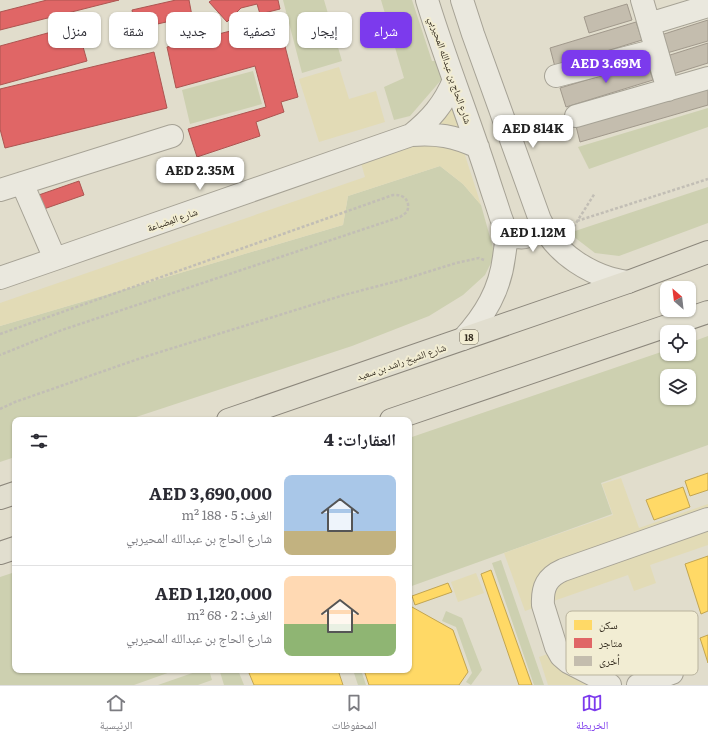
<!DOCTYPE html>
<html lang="ar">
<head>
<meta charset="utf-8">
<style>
  :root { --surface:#fff; --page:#f2f2f3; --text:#2b2b33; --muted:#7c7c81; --line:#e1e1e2; --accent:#7c3aed }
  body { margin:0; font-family:Literata,"Noto Naskh Arabic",serif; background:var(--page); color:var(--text); direction:rtl; height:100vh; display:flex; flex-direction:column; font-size:15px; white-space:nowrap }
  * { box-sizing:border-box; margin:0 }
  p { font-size:13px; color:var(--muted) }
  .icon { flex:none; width:22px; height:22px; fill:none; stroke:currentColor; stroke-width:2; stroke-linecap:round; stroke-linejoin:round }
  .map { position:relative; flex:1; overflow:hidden; direction:ltr }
  .panel { position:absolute; left:12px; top:417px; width:400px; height:256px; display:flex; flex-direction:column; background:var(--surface); border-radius:8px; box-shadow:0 1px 3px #0004; direction:rtl }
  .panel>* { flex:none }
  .guide { position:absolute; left:12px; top:12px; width:400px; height:36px; direction:rtl; display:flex; gap:8px }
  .needle { width:26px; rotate:332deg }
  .controls { position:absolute; left:660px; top:281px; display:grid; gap:8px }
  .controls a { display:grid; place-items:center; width:36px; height:36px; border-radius:8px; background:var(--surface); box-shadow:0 1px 3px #0004; font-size:20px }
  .price { position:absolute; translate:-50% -34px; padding:0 9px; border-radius:8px; background:#fff; color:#222; font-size:13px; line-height:26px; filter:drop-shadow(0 1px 2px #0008) }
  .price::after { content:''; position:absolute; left:50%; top:24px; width:12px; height:9px; margin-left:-6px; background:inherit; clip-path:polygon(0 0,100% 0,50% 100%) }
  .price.selected { background:var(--accent); color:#fff }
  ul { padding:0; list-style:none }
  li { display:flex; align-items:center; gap:12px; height:100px; padding:0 16px }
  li+li { border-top:1px solid var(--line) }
  li span { display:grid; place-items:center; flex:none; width:112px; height:80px; border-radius:8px; color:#555 }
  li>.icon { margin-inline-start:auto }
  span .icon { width:48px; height:48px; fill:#fffc; stroke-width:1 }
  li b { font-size:17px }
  h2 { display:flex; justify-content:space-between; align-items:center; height:48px; padding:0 16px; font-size:17px }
  .pill { padding:0 14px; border-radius:8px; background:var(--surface); box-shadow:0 1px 3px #0004; font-size:14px; line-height:36px }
  .pill.selected { background:var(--accent); color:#fff }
  .menu { display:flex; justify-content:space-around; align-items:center; height:56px; border-top:1px solid var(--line); background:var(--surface); font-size:11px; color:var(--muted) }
  .menu a { display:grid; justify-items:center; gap:2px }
  .menu .selected { color:var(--accent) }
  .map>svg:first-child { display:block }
  .green { fill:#cdd0b0; fill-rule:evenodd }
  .sand { fill:#e2dbb6 }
  .homes { fill:#ffd966; stroke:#c2a551 }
  .shops { fill:#e06666; stroke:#ac5551 }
  .building { fill:#c4bdae; stroke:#a1998c }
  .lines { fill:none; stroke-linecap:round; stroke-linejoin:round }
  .minor-casing { stroke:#a6a295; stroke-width:24 }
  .major-casing { stroke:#8c877c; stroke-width:24 }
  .path { stroke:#c2beb5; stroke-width:2.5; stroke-dasharray:3 2; stroke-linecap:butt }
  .minor { stroke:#eae8de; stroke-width:22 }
  .major { stroke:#e1decf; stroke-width:22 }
  .labels { text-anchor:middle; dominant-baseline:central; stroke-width:4; stroke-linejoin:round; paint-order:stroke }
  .shield { fill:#f2edd3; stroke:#6d6655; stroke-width:1 }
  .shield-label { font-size:9px; font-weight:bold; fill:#342c1f }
  .street-label { font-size:10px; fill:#342c1f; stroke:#f2edd3 }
  .key { fill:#f2edd3; stroke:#b9b39d; stroke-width:1 }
  .key-label { font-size:11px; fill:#342c1f }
</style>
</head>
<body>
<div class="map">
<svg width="708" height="685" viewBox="0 0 708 685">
  <rect width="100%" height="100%" fill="#e1ddcc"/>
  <path class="green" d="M283,0h41l18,61 -40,12z
    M381,0h31l20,61h4l6,18 -32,37 -16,4 -10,-33 20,-9z
    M253,71l9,33 -72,20 -8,-34z
    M708,108v19l-119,42 -11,-22z
    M440,166l23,18 18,21 14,50 -10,20 -22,20 -34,21 -77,30 -225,74h-112v37l-15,5v-136l343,-101 5,-29z
    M708,187v36l-89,33 -24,-3 -26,-20z
    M708,336v109l-107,38 11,31 -203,73v-149l258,-88v4h22v-11zM667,376h22v22h-22z
    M501,560l43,125h-10l-42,-122z
    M15,572v98h161l-42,15h-134v-108z
    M446,611l16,7 20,52 -11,15 -5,-3 6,-9 -16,-46 -14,-6z
    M201,670h8l3,10 -14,5h-40z
    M227,670h11l6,15h-20l-4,-13z
    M353,670h8l5,15h-8z"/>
  <path class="sand" d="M339,67l10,32 27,-8 9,31 -66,20 -20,-63z
    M450,100l9,28 -27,-5z
    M430,139l34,13 17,53 -18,-21 -23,-18 -92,30 -5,29 -343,101v-23l365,-126 -4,-14z
    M621,478l18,50 69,-24v41l-58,20 6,18 -22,8 -6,-16 -103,36 -21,-58 109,-38 -11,-31z
    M476,573l8,20 -26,9 -7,-20z
    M663,614l11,32 -78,27 4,12h-52l-9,-28z"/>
  <path class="homes" d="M708,473v17l-18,6 -5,-15z
    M683,487l7,20 -36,13 -8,-20z
    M708,556v55l-7,3 -16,-50z
    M491,570l41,115h-13l-38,-111z
    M448,583l4,9 -37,13 -3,-9z
    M412,607l41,23 15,42 -9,13h-90l-5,-15h45v-62z
    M708,635v28l-8,-25z
    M257,670h81l5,15h-89l-5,-12z"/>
  <path class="shops" d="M47,0h72l-119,30v-18z
    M176,0h13l3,16 -56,13 -4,-19z
    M212,0h66l2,9 -20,5 -3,-10 -16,4 -14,14 -18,-20z
    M278,19l20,78 -17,5 3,10 -28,10 4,14 -63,21 -9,-28 78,-22 -11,-41 -79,22 -9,-41z
    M77,25l10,36 -87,24v-39z
    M154,52l13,56 -162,40 -5,-19v-40z
    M79,181l5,14 -46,16 -5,-14z"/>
  <path class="building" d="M627,4l5,16 -43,13 -5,-16z
    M708,20v21l-41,12 -6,-18z
    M636,22l6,18 -87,27 -5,-19z
    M708,43v20l-35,11 -6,-18z
    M647,62l6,18 -87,27 -6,-19z
    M708,87v18l-128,37 -4,-16z"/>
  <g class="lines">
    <g class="minor-casing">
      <path id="minor" d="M427,0c18,59 41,116 60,175 4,13 9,27 13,40 2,6 5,12 6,18 1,7 -1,16 -2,24 -4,33 -19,58 -41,82
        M462,0l11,34 67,186c3,5 5,11 9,16 14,20 38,35 60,42 6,2 13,3 19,4
        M642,0l26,90
        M649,24l59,-18
        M556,76l100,-26
        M576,116l132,-38
        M411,135c20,-16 33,-31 43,-55
        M22,183l33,76
        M0,190l172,-54
        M506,232c16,10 28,6 34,-12
        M0,278l55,-19 356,-124c26,-2 43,1 67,12
        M610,685l-7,-5 -35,-18 -7,-6 -5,-9 -13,-42c-1,-18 4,-28 20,-35l145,-51
        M638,685l34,-12"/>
    </g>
    <g class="major-casing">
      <path id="major" d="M228,420l400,-138 80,-30
        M391,420l317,-108
        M0,498l15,-5
        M0,553l15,-5"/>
    </g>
    <path class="path" d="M577,221l131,-42
      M571,231l24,-38
      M0,334l393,-139c11,-1 18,6 14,17l-7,5 -338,113 -62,25
      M0,409l15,-7 129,-45 200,-62 61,-16 51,-16 23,-5 5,2"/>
    <use href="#minor" class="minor"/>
    <use href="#major" class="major"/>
  </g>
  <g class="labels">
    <rect class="shield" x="460" y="330" width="18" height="14" rx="3"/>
    <g class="shield-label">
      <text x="469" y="337">18</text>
    </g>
    <g class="street-label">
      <text transform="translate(451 70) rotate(71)">شارع الحاج بن عبدالله المحيربي</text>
      <text transform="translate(172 219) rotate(-19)">شارع المِضباعة</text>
      <text transform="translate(401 361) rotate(-19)">شارع الشيخ راشد بن سعيد</text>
    </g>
  </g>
  <rect x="566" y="611" width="132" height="64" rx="6" class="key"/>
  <rect x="574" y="620" width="18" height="10" fill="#ffd966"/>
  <rect x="574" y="638" width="18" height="10" fill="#e06666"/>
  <rect x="574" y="656" width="18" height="10" fill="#c4bdae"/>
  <g class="key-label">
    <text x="599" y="629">سكن</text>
    <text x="599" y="647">متاجر</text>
    <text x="599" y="665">أخرى</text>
  </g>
</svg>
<div class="controls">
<a><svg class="needle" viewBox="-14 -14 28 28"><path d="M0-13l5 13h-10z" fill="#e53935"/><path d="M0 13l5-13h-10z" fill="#7c7c81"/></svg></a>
<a><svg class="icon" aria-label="locate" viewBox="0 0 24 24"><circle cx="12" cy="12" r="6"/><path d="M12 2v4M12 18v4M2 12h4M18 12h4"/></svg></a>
<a><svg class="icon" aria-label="layers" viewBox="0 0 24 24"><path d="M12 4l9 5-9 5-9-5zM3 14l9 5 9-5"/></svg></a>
</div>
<b class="price selected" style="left:606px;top:84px">AED 3.69M</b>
<b class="price" style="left:533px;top:149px">AED 814K</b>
<b class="price" style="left:200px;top:191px">AED 2.35M</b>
<b class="price" style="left:533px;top:253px">AED 1.12M</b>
<div class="guide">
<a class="pill selected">شراء</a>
<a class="pill">إيجار</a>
<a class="pill">تصفية</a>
<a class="pill">جديد</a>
<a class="pill">شقة</a>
<a class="pill">منزل</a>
</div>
<section class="panel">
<h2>العقارات: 4<svg class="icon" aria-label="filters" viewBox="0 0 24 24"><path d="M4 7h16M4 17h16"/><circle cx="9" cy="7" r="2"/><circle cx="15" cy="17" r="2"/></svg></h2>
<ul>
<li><span style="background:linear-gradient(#a9c7e8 70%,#c2b280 0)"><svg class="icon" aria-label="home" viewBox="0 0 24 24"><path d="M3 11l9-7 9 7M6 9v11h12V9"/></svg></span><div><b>AED 3,690,000</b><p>الغرف: 5 · 188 m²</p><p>شارع الحاج بن عبدالله المحيربي</p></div></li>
<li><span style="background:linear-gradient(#ffd9b3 60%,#8fb573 0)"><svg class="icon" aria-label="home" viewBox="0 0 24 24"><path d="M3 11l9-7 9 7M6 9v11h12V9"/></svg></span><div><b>AED 1,120,000</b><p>الغرف: 2 · 68 m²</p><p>شارع الحاج بن عبدالله المحيربي</p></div></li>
</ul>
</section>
</div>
<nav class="menu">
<a class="selected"><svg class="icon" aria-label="map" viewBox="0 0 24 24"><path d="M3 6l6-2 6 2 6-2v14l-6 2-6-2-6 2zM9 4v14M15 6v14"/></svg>الخريطة</a>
<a><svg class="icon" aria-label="saved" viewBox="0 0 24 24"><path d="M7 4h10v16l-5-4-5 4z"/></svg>المحفوظات</a>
<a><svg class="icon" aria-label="home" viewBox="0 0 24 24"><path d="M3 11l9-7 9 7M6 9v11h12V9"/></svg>الرئيسية</a>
</nav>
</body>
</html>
